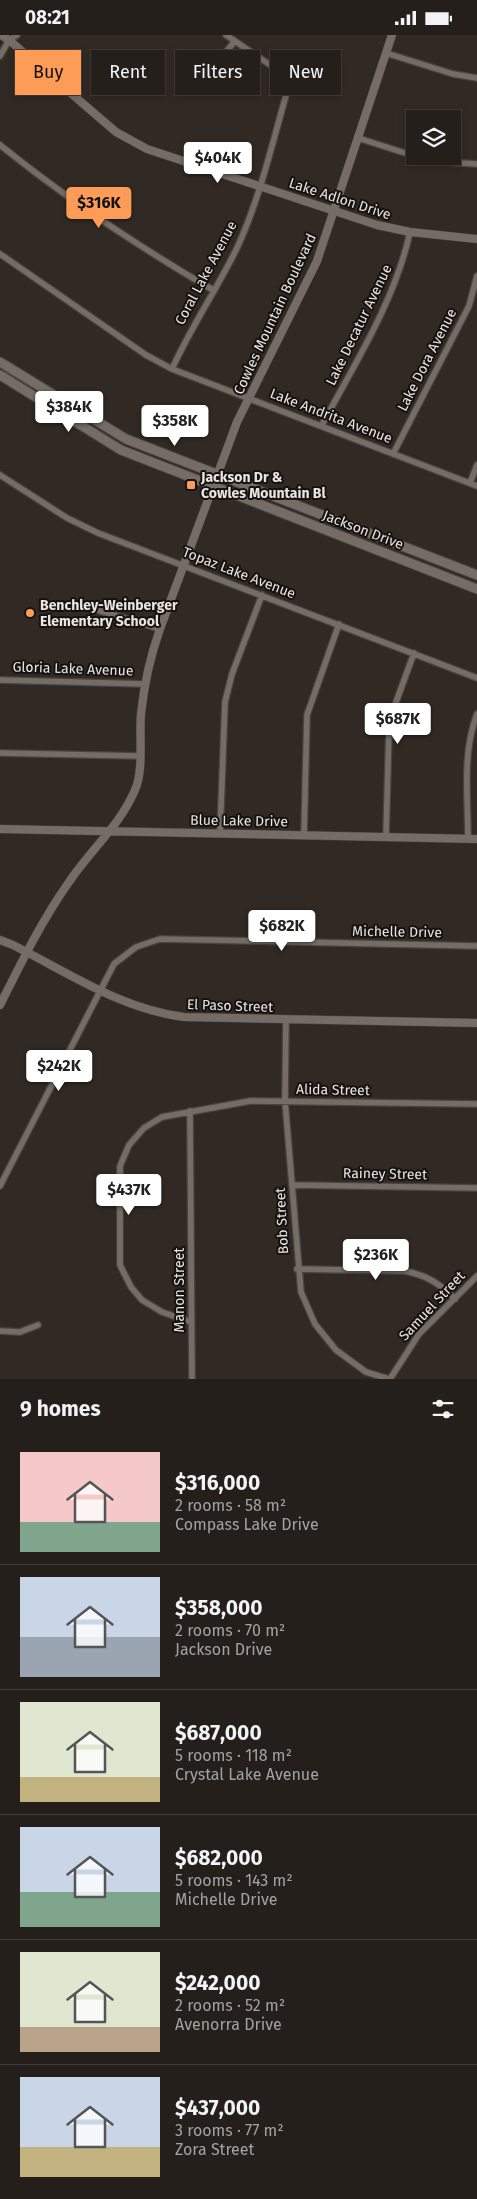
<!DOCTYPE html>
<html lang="en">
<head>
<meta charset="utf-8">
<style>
  :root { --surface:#251f1b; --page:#2d2724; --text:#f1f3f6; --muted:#a3a2a3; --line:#423d3a; --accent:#fd9c56 }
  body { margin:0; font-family:"Fira Sans",sans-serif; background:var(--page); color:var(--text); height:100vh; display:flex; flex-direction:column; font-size:19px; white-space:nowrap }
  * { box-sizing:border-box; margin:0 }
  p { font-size:16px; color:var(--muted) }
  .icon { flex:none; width:28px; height:28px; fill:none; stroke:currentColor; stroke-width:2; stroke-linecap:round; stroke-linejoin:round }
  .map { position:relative; height:1344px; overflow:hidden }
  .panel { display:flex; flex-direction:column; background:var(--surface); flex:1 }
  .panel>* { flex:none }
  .guide { position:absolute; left:15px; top:15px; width:448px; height:45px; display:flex; gap:10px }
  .tools { position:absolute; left:406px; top:75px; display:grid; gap:10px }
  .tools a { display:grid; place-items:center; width:55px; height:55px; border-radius:0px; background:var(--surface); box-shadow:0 2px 8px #0003,0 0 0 1px var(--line); font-size:25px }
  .price { position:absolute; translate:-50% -42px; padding:0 11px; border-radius:5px; background:#fff; color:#222; font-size:16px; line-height:32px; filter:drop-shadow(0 1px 2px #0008) }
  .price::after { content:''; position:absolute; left:50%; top:30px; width:15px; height:11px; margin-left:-8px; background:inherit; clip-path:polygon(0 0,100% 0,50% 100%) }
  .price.current { background:var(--accent); color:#111 }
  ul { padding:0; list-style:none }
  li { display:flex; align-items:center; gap:15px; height:125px; padding:0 20px }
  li+li { border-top:1px solid var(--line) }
  li span { display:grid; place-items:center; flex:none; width:140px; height:100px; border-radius:0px; color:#555 }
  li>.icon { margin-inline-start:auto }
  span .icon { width:60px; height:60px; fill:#fffc; stroke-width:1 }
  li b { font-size:21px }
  h2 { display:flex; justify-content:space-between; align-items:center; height:60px; padding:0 20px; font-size:21px }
  .chip { padding:0 18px; border-radius:0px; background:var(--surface); box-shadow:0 2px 8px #0003,0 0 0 1px var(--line); font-size:18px; line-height:45px }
  .chip.current { background:var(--accent); color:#111 }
  .status { display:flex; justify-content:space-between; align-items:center; height:35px; padding:0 25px; background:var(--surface); direction:ltr }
  .status svg { height:14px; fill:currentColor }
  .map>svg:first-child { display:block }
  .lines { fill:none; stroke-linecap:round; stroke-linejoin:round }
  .minor-casing { stroke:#4a4440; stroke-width:8 }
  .tertiary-casing { stroke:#4a4440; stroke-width:9 }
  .secondary-casing { stroke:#4a4440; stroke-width:11 }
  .minor { stroke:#756c66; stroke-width:5.5 }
  .tertiary { stroke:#756c66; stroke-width:8 }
  .secondary { stroke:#756c66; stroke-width:9 }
  .poi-dot { fill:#fd9c56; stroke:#161210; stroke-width:2 }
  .labels { text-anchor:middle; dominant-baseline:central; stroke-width:4; stroke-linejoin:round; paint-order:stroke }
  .street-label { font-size:14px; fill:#eae5e1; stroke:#161210 }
  .poi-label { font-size:14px; font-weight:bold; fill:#eae5e1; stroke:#161210; text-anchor:start }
</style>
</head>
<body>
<div class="status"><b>08:21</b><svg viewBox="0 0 49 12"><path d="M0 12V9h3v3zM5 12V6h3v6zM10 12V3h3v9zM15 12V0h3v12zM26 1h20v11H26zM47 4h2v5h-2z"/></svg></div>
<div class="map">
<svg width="477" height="1344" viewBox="0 0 477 1344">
  <rect width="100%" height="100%" fill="#312924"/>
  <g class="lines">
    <g class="minor-casing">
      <path id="minor" d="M386,18l67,21 24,4
        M0,21l9,-16 8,-5
        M206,41l29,-35
        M358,103l72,23 47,3
        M0,110c67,54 139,102 213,145
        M0,219l146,101 26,14 305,117
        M172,334c19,-42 45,-80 65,-121 23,-50 35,-104 50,-156l1,-11 -6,-8 -56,-38
        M322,390c33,-62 73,-124 88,-193
        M393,419l76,-148 8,-30
        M0,440l67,43 31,15 379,145
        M470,448l7,-18
        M94,574l66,20
        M0,645l145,4
        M0,718l140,3
        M220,798l5,-131 7,-28 30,-79
        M304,800l3,-120 32,-91
        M386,801l3,-107 6,-24 19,-52
        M468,804c0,-42 -6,-86 9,-125
        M286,984l-1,82 16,191 14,32 21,26 30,22 23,7
        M190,1076l2,268
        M293,1150l184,3
        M0,1151l114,-222 22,-17 24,-8 317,7
        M297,1234l108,2c21,4 34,12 50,28
        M191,1287l-29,-10 -20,-12 -11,-13 -11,-22v-99l9,-21 15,-17 18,-11 88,-16 227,3
        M0,1296l20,1 18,-7
        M390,1344l29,-45 58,-58"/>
    </g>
    <g class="tertiary-casing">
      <path id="tertiary" d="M1,0l8,5 107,92 31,17 230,76 33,7 67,7
        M0,794l477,10
        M0,905l13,5c56,28 108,64 171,72l293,6
        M0,970c21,-42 42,-85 69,-123 22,-33 50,-55 66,-92 9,-20 4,-54 6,-76 3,-29 9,-57 19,-85l77,-207 80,-161 75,-226"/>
    </g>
    <g class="secondary-casing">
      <path id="secondary" d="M0,327l126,77 351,136
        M0,340l121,75 356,139"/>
    </g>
    <use href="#minor" class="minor"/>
    <use href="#tertiary" class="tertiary"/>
    <use href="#secondary" class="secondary"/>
  </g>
  <g class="poi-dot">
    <rect x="186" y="445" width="10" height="10" rx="2.5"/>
    <circle cx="30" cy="578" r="5"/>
  </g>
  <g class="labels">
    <g class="street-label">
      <text transform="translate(340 164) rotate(18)">Lake Adlon Drive</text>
      <text transform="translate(206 238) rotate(-62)">Coral Lake Avenue</text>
      <text transform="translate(275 279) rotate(-65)">Cowles Mountain Boulevard</text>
      <text transform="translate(359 290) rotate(-64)">Lake Decatur Avenue</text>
      <text transform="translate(427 325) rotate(-63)">Lake Dora Avenue</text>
      <text transform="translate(331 381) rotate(21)">Lake Andrita Avenue</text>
      <text transform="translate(363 495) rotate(21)">Jackson Drive</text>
      <text transform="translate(239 538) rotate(21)">Topaz Lake Avenue</text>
      <text transform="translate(73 634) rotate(2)">Gloria Lake Avenue</text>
      <text transform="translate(239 786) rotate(1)">Blue Lake Drive</text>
      <text transform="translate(397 897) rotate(1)">Michelle Drive</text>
      <text transform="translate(230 971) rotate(2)">El Paso Street</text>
      <text transform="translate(333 1055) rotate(1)">Alida Street</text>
      <text transform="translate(385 1139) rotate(1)">Rainey Street</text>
      <text transform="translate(282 1186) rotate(-93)">Bob Street</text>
      <text transform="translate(179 1255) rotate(-90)">Manon Street</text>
      <text transform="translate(432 1271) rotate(-47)">Samuel Street</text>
    </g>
    <g class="poi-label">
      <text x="201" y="442">Jackson Dr &amp;<tspan x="201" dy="16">Cowles Mountain Bl</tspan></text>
      <text x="40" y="570">Benchley-Weinberger<tspan x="40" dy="16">Elementary School</tspan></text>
    </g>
  </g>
</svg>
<div class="tools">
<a><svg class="icon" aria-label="layers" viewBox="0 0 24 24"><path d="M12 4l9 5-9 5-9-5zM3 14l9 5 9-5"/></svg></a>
</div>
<b class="price" style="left:218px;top:149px">$404K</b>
<b class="price current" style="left:99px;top:194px">$316K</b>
<b class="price" style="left:69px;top:398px">$384K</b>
<b class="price" style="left:175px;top:412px">$358K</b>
<b class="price" style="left:398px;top:710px">$687K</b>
<b class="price" style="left:282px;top:917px">$682K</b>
<b class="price" style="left:59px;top:1057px">$242K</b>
<b class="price" style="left:129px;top:1181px">$437K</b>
<b class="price" style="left:376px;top:1246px">$236K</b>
<div class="guide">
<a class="chip current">Buy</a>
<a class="chip">Rent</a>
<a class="chip">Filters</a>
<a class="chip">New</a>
</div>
</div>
<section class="panel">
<h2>9 homes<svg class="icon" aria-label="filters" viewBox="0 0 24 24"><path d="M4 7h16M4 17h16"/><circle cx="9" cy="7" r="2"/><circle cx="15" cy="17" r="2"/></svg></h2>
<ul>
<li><span style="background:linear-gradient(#f6c9c9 70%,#7fa58c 0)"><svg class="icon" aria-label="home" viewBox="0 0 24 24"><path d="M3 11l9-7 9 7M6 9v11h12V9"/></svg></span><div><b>$316,000</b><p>2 rooms · 58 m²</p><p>Compass Lake Drive</p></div></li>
<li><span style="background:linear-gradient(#c9d6e8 60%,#9aa5b1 0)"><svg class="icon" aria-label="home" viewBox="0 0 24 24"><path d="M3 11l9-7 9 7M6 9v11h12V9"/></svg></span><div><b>$358,000</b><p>2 rooms · 70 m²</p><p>Jackson Drive</p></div></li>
<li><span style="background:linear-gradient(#dfe7d0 75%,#c2b280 0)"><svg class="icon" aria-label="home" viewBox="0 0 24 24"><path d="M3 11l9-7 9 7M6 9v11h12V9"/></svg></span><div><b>$687,000</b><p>5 rooms · 118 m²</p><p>Crystal Lake Avenue</p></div></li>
<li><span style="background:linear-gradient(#c9d6e8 65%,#7fa58c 0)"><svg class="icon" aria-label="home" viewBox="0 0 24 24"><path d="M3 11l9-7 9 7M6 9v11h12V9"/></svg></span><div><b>$682,000</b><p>5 rooms · 143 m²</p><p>Michelle Drive</p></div></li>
<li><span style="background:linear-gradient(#dfe7d0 75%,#b9a48a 0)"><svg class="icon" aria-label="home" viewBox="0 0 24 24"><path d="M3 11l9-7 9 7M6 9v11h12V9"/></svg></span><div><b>$242,000</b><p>2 rooms · 52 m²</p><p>Avenorra Drive</p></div></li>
<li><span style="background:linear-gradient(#c9d6e8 70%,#c2b280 0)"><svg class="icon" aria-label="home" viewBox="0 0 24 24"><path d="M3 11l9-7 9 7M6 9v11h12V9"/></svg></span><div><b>$437,000</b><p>3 rooms · 77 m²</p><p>Zora Street</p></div></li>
</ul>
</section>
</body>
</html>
